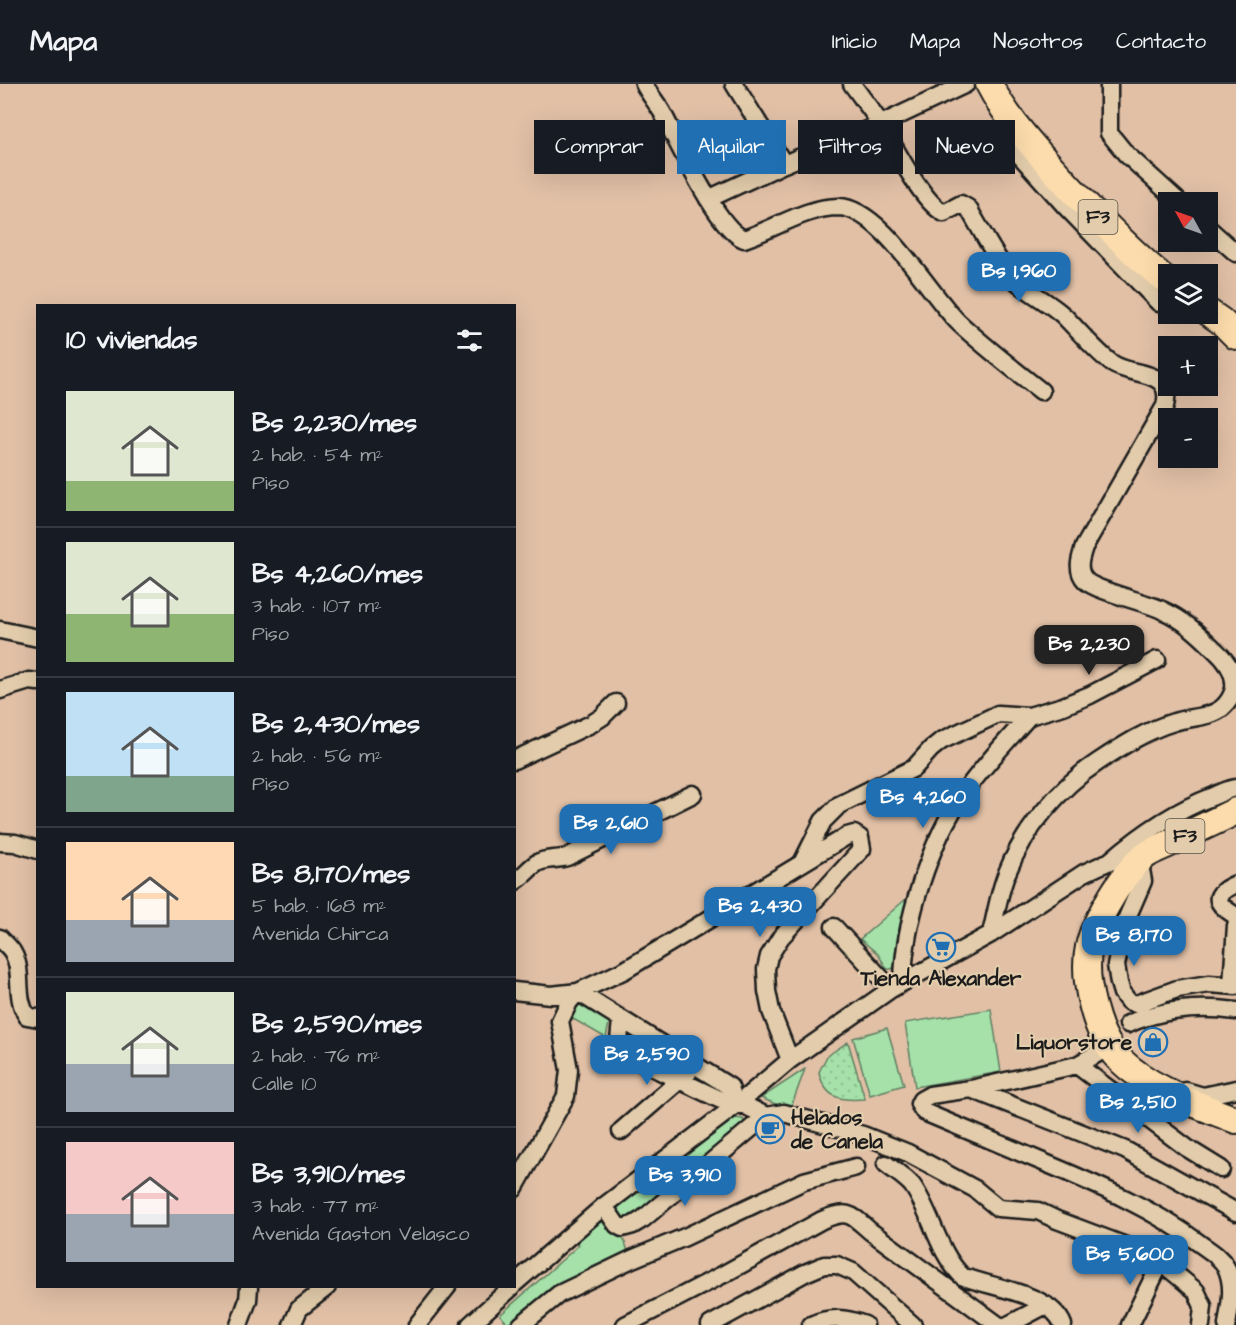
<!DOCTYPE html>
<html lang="es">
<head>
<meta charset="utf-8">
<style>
  :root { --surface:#171b24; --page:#20242c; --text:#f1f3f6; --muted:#9ea1a6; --line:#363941; --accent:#1f6fb2 }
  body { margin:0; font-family:"Architects Daughter",sans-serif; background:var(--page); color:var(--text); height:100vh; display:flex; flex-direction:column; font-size:22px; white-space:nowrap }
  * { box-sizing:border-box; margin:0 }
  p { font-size:20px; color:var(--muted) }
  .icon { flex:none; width:33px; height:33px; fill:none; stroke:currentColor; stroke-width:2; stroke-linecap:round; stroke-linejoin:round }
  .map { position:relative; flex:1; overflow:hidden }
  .side { position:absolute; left:36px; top:220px; width:480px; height:984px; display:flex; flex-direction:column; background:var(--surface); border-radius:0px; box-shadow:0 6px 24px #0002 }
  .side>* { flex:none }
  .guide { position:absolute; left:534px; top:36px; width:570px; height:54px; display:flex; gap:12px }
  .needle { width:39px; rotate:310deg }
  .fabs { position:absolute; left:1158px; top:108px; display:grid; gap:12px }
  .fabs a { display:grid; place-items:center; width:60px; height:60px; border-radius:0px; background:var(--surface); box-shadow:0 6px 24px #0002; font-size:30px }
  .price { position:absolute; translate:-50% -51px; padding:0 14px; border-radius:12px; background:var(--accent); color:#fff; font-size:20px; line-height:39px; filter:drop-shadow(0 2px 3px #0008) }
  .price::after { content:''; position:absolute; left:50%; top:36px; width:18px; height:14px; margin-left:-9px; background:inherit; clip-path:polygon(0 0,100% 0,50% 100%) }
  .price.on { background:#222; color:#fff }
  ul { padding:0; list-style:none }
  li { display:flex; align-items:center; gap:18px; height:150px; padding:0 30px }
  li+li { border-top:2px solid var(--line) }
  li span { display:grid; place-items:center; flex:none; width:168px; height:120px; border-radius:0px; color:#555 }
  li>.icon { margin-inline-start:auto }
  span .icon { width:72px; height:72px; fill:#fffc; stroke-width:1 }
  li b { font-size:26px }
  h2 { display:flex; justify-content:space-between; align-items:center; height:72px; padding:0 30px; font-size:26px }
  .pill { padding:0 21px; border-radius:0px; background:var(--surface); box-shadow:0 6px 24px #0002; font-size:21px; line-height:54px }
  .pill.on { background:var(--accent); color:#fff }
  header { display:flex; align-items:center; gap:36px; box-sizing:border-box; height:84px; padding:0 30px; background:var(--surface); border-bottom:2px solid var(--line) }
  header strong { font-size:28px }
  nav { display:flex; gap:33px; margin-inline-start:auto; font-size:21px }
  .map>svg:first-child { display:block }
  .grass { fill:url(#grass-dots); stroke:#607e62; stroke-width:1.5 }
  .green { fill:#a5e1a8; stroke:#607e62; stroke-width:1.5 }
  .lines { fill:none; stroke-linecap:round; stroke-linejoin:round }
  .minor-casing { stroke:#1c1c1c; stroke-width:21 }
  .highway-casing { stroke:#1c1c1c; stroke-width:30 }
  .minor { stroke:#e2ccab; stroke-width:16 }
  .highway { stroke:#fcdcac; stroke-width:26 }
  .labels { text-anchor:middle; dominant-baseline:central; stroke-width:4.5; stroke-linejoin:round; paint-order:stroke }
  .shield { fill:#e2ccab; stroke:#575147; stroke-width:1.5 }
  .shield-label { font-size:20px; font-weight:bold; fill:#1c1c1c }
  .poi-label { font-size:21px; font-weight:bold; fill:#1c1c1c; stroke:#e2ccab }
</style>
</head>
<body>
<header>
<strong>Mapa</strong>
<nav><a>Inicio</a><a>Mapa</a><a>Nosotros</a><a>Contacto</a></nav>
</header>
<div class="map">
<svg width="1236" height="1241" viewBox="0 0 1236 1241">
  <defs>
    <pattern id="grass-dots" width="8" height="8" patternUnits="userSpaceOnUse" patternTransform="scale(1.5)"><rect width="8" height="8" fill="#a5e1a8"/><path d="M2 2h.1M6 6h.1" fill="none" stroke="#8dc090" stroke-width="1.8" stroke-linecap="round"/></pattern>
  </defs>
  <rect width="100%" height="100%" fill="#e1c0a6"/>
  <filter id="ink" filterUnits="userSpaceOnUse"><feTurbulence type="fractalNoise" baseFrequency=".0167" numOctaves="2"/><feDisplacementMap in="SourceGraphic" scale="12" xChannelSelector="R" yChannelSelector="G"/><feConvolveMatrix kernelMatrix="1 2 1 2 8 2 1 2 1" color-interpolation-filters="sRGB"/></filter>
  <g filter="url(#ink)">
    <path class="grass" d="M848,958l17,57c-24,2 -40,0 -46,-27l8,-16z"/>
    <path class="green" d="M907,814l5,2 -15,63 -5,6h-5l-9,-15 -18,-15z
      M578,915l32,19 -4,20 -38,-22z
      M991,925l10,63 -86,15 -10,-64z
      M887,944l17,57 -34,10 -17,-57z
      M630,949l49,33 -7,3 -44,-19z
      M805,985l-15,41 -29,-12z
      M734,1034l9,1 3,8 -121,96 -9,-14z
      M600,1134l5,7h8l12,17 4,13 -83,39 -38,30 -8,-9 79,-70 -5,-7z"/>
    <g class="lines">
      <g class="minor-casing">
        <path id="minor" d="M644,0c5,10 12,18 18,28 15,28 55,117 82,127 31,-10 62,-32 95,-32 42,1 91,88 120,116 26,24 54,46 82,68
          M734,0l50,80
          M852,0c10,14 21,28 30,42 14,23 40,76 62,87l17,-9 7,4c12,19 27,50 41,66 15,17 38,26 55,42 12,12 35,39 49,48 21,13 61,5 52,42l-81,141c-4,12 -8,24 2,34 10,10 60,21 76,29 21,9 38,25 54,41 11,10 20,22 18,38 -2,7 -6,14 -12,19 -12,10 -33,9 -48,14 -27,8 -52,24 -76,40 -38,25 -74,67 -91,111 -8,19 -11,41 -16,61
          M1109,0v49l17,21 53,48
          M1014,42l-9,8 2,7 59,66 93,96
          M708,115l76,-35 97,-40 85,-40
          M1208,144l28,25
          M0,546l38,8
          M0,606l29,-9 9,1
          M514,676l77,-36 11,-7 14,-14
          M0,758l15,1 23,7
          M1110,777c31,-27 64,-50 104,-65 7,-3 14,-7 22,-8
          M802,779l21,-42 16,-16 75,-37 17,-19 10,-8 57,-27 31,2 34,-10 27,-11 67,-35
          M514,798c9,-5 15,-14 23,-19 9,-5 20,-3 30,-6l126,-63
          M1236,800c-26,11 -20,20 0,32
          M834,843l57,62
          M0,854c4,5 10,9 13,15 11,19 1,43 14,63l11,2
          M903,897c1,-59 27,-140 61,-188 19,-27 43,-52 65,-77
          M1232,901l4,-60
          M514,907l37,4 27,-3 152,95 4,13
          M621,936l-3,31 103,49h13l32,16 18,-3 79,22 45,18 67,36 23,19 40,3 19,9 85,32 19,10 35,29 7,15 -2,19
          M1128,940c35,-15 70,-18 108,-13
          M1109,963l-32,18 -106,24 -41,6 -9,5 -2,4 5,8c42,18 84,35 126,53 52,22 103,44 149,78 9,7 21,13 27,24 9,19 4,38 1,58
          M1077,981l110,83 34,21
          M971,1005l154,61 111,62
          M1186,1007l17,5 33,-7
          M621,1047l67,-58
          M886,1080c9,7 19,13 26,21 20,28 25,66 50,91 29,12 89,17 101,49
          M514,1105l52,-93 3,-26 -9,-49 9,-19 9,-10 47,-22 222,-134 7,-2 6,4 2,11 -81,88 -12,19 -3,13 1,22 4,20 19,49
          M604,1122l13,19 5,3 11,-3 10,-6 123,-103
          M514,1200l90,-78 135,-103 51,-43 101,-71 100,-55 93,-61 26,-12 26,3 5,6 2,11 -17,39 -10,45 3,18 3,10 6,8 8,3 41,-15 32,-5 27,2
          M239,1241l9,-25 1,-13
          M292,1241l7,-16 28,-22
          M417,1241l30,-38
          M470,1241l42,-38
          M521,1241l38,-31 73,-35 53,-22 119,-56 52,-14
          M625,1241l99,-51 98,-54c26,-11 29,-6 48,11l128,94
          M710,1241l95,-52 19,-8h13l16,7 60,53
          M811,1241c19,-9 35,-7 54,0
          M1008,1241l38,-20
          M1130,1241l31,-63"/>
      </g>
      <g class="highway-casing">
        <path id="highway" d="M989,0c17,33 39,57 64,85 36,40 73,79 115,113
          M1208,228l13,9 15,15
          M1236,727c-22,11 -44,21 -66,32 -8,4 -17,7 -24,12 -22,15 -52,67 -57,92 -7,32 7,89 30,112 32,31 77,45 117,61"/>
      </g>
      <use href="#minor" class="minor"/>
      <use href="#highway" class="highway"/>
    </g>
  </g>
  <defs>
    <g id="supermarket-ring" transform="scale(1.5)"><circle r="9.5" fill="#e2ccab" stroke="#1f6fb2" stroke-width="1.5"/><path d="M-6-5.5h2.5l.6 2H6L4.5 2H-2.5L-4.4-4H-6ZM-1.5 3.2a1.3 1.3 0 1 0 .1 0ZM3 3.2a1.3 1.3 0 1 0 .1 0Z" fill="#1f6fb2"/></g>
    <g id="shop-ring" transform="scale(1.5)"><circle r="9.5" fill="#e2ccab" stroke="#1f6fb2" stroke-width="1.5"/><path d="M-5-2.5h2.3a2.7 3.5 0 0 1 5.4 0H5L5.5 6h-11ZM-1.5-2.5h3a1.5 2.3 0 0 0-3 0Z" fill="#1f6fb2"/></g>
    <g id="cafe-ring" transform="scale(1.5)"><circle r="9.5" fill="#e2ccab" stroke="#1f6fb2" stroke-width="1.5"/><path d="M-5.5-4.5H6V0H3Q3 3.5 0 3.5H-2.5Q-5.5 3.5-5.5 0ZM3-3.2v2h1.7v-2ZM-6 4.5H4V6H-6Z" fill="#1f6fb2"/></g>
  </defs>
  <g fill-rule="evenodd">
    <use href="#supermarket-ring" x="941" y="863"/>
    <use href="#shop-ring" x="1153" y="958"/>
    <use href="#cafe-ring" x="770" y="1045"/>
  </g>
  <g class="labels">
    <g class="shield">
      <rect x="1078.5" y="116" width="39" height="34" rx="4.5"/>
      <rect x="1165.5" y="735" width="39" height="34" rx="4.5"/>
    </g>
    <g class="shield-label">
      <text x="1098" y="133">F3</text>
      <text x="1185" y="752">F3</text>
    </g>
    <g class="poi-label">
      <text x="941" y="894">Tienda Alexander</text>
      <text x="1132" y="958" text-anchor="end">Liquorstore</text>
      <text x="791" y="1033" text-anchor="start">Helados<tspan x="791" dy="24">de Canela</tspan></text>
    </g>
  </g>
</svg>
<div class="fabs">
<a><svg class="needle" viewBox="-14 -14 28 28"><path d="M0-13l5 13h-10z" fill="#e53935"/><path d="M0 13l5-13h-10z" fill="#9ea1a6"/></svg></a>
<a><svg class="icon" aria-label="layers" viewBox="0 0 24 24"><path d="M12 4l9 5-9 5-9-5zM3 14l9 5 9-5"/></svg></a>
<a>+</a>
<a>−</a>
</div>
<b class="price" style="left:1019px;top:219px">Bs 1,960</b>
<b class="price on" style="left:1089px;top:592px">Bs 2,230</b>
<b class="price" style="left:923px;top:745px">Bs 4,260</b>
<b class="price" style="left:611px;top:771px">Bs 2,610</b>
<b class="price" style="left:760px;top:854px">Bs 2,430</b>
<b class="price" style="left:1134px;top:883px">Bs 8,170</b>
<b class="price" style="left:647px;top:1002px">Bs 2,590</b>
<b class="price" style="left:1138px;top:1050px">Bs 2,510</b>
<b class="price" style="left:685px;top:1123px">Bs 3,910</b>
<b class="price" style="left:1130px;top:1202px">Bs 5,600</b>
<div class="guide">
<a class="pill">Comprar</a>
<a class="pill on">Alquilar</a>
<a class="pill">Filtros</a>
<a class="pill">Nuevo</a>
</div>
<section class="side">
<h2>10 viviendas<svg class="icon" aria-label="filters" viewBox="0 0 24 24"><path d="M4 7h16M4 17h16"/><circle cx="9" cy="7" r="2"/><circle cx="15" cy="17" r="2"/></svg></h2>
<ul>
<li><span style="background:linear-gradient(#dfe7d0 75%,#8fb573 0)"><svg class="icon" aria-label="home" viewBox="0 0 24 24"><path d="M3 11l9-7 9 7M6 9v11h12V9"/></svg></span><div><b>Bs 2,230/mes</b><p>2 hab. · 54 m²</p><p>Piso</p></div></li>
<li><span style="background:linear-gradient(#dfe7d0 60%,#8fb573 0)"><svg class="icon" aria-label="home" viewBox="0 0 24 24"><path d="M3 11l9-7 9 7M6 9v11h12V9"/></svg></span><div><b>Bs 4,260/mes</b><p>3 hab. · 107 m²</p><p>Piso</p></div></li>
<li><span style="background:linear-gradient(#bfe0f5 70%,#7fa58c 0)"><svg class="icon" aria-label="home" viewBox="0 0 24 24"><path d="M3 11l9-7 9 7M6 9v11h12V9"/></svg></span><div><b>Bs 2,430/mes</b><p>2 hab. · 56 m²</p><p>Piso</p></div></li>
<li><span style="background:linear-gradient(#ffd9b3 65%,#9aa5b1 0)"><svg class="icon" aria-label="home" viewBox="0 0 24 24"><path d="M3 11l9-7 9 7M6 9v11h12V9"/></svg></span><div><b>Bs 8,170/mes</b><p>5 hab. · 168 m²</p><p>Avenida Chirca</p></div></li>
<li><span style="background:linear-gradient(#dfe7d0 60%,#9aa5b1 0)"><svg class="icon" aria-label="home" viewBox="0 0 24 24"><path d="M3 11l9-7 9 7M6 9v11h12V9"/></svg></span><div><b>Bs 2,590/mes</b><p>2 hab. · 76 m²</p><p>Calle 10</p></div></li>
<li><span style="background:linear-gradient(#f6c9c9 60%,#9aa5b1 0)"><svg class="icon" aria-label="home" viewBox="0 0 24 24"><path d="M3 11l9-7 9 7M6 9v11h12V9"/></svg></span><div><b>Bs 3,910/mes</b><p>3 hab. · 77 m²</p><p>Avenida Gaston Velasco</p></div></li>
</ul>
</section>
</div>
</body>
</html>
